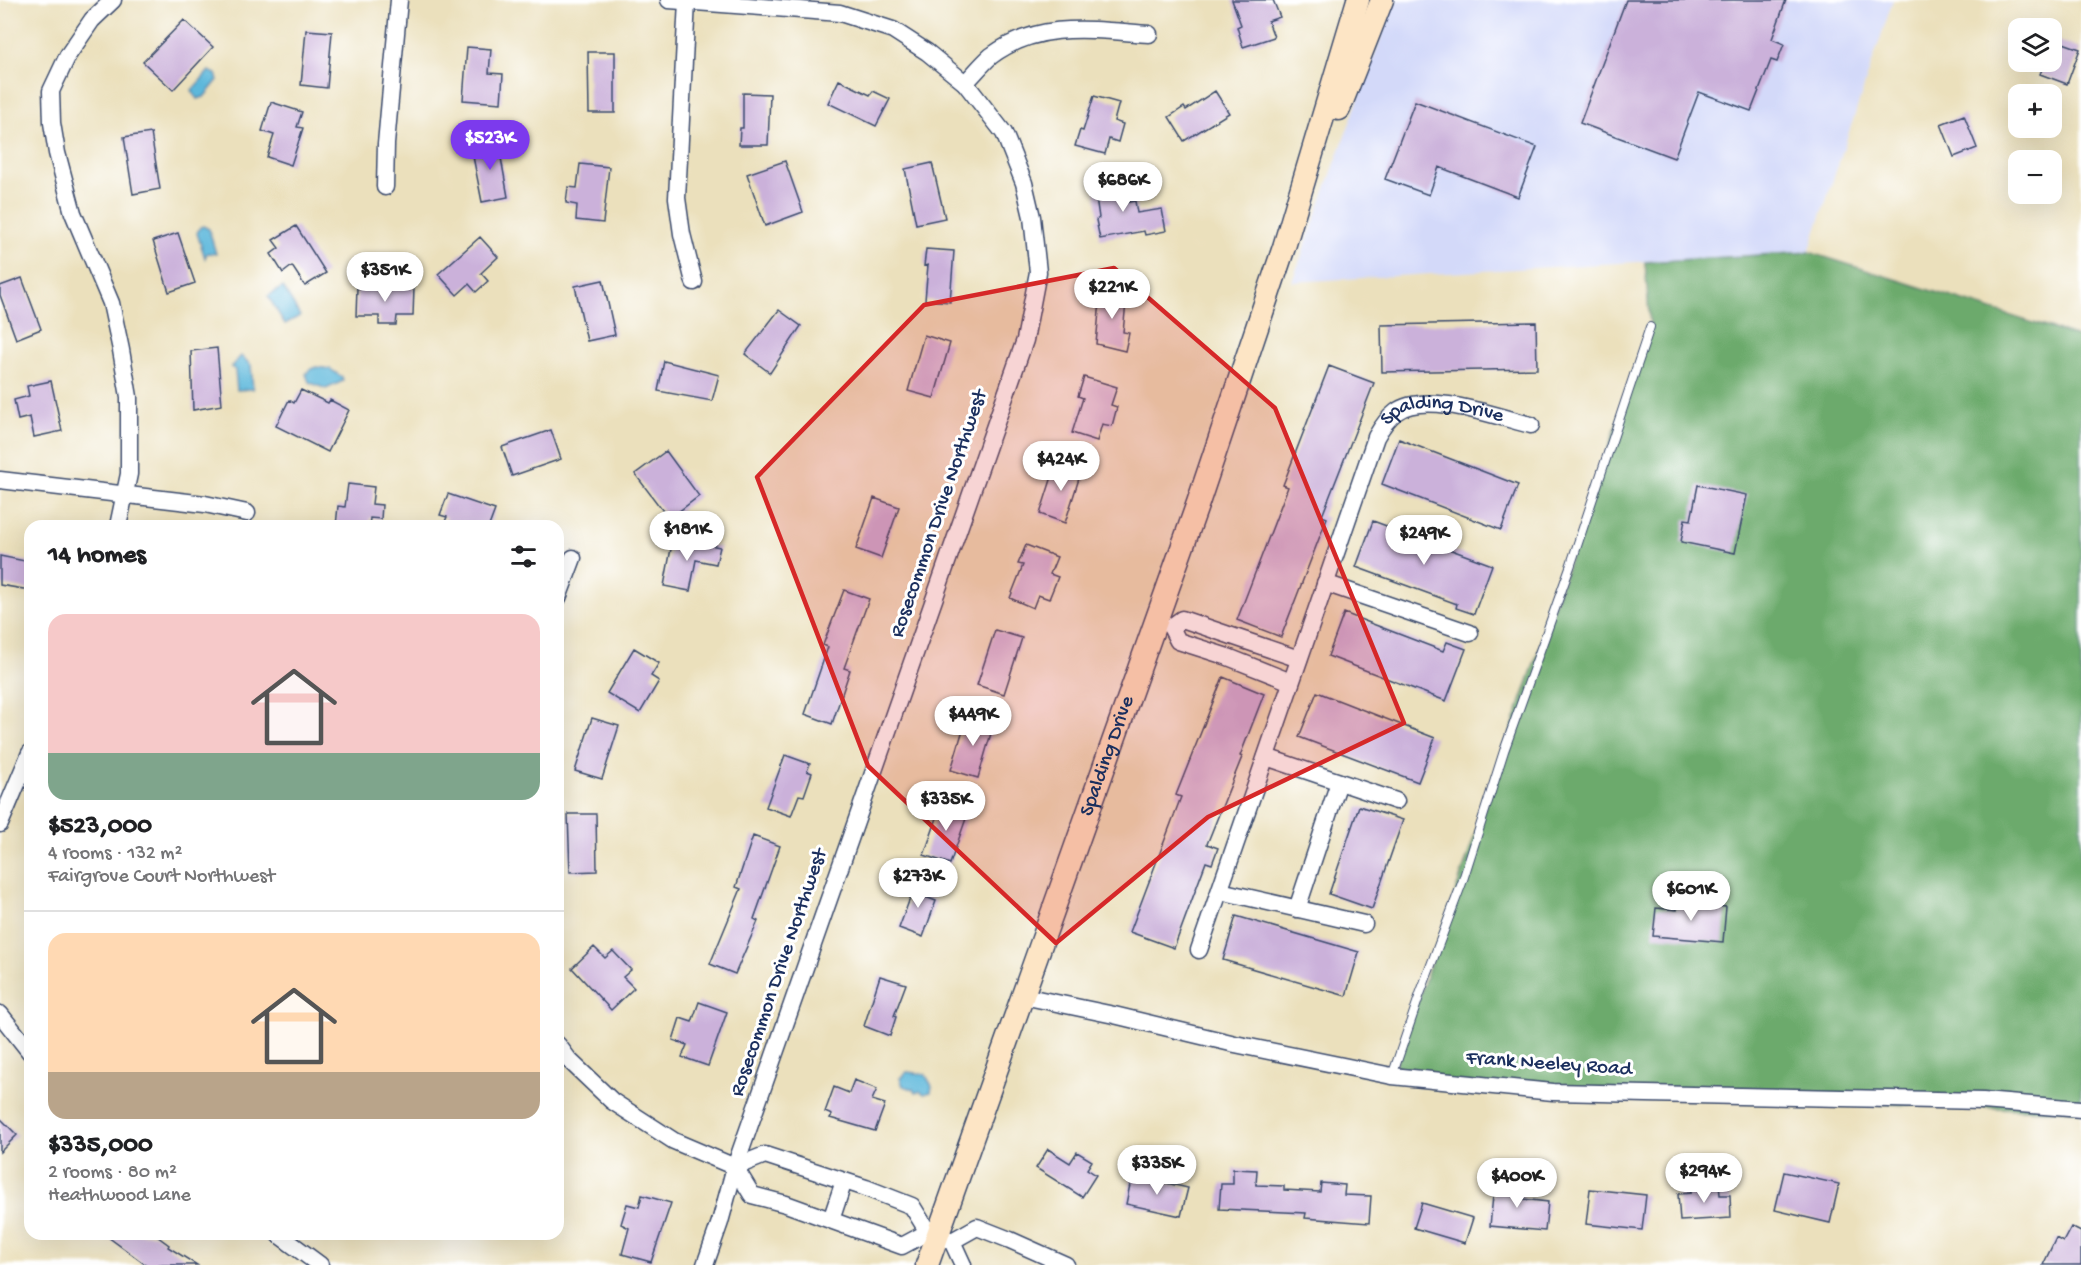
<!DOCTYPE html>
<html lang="en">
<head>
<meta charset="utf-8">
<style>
  :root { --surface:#fff; --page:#f2f2f2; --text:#202124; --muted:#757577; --line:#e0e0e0; --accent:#7c3aed }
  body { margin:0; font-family:"Gochi Hand",sans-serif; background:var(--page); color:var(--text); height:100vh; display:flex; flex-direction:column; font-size:22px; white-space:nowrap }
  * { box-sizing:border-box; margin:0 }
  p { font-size:20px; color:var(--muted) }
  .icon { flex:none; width:33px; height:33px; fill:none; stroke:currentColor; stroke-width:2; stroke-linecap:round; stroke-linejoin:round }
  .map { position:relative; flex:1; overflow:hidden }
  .drawer { position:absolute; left:24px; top:520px; width:540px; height:720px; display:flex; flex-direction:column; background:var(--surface); border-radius:18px; box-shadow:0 6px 24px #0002 }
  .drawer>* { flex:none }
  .buttons { position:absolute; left:2008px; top:18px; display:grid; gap:12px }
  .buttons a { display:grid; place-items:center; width:54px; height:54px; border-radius:12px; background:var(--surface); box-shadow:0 6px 24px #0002; font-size:30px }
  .price { position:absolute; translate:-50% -51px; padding:0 14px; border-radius:21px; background:#fff; color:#222; font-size:20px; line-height:39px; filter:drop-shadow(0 2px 3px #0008) }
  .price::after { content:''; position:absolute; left:50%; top:36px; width:18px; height:14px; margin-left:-9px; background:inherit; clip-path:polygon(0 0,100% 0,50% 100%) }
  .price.on { background:var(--accent); color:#fff }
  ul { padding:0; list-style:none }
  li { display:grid; align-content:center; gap:12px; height:318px; padding:0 24px }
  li+li { border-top:2px solid var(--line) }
  li span { display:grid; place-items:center; height:186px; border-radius:18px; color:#555 }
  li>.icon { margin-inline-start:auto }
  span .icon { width:108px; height:108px; fill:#fffc; stroke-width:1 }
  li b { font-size:26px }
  h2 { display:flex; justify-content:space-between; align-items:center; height:72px; padding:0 24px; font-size:26px }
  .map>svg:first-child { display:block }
  .built { fill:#d3d9f9 }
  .forest { fill:#6caa6c; stroke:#446c65; stroke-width:1.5 }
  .water { fill:#5db8db; stroke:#3c749c; stroke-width:1.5 }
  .building { fill:#cbb1da }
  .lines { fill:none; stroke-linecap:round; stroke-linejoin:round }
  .service-casing { stroke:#3a4a6c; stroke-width:10 }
  .minor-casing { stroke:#3a4a6c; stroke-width:19 }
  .secondary-casing { stroke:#3a4a6c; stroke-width:25 }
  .service { stroke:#fff; stroke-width:8 }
  .minor { stroke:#fff; stroke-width:16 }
  .secondary { stroke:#fde5c5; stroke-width:22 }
  .marked { fill:#d62828; fill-opacity:0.2; stroke:#d62828; stroke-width:4.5; stroke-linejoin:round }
  .labels { text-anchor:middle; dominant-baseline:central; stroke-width:6; stroke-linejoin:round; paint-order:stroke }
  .street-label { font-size:21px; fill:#1b2f5e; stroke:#fff }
</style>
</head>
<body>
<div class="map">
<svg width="2081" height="1265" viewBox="0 0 2081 1265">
  <rect width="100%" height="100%" fill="#fff"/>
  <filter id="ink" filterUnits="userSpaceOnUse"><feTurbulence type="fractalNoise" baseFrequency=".0167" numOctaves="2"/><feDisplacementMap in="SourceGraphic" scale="12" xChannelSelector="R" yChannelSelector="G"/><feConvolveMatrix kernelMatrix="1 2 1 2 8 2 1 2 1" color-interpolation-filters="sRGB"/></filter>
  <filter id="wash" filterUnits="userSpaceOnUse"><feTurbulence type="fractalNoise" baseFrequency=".008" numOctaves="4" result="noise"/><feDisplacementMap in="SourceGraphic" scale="24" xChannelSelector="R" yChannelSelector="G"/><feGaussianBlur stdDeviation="1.35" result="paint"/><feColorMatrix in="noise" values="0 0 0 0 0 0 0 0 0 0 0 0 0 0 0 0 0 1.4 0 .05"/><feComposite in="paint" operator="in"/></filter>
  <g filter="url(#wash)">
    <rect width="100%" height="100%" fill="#ebe0bc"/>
    <path class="built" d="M1396,0h497l-84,252 -517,30 94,-259z"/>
    <path class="forest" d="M1809,252l272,86v773l-528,-19 -161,-16 258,-749 -5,-65z"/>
    <path class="water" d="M209,71l7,3 2,6 -14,17 -7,2 -5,-9z
      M203,226l6,3 7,25 -9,-1 -2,5 -8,-25 3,-6z
      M283,287l17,29 -15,8 -17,-28z
      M241,356l10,9 2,24 -16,1 -2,-20 -4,-3z
      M316,367l14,2 12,8 1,4 -17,8 -17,-7 -3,-8 3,-4z
      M907,1072l18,2 7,12 -1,6 -7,2 -4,-3 -5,2 -2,-4 -10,-3 -3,-8z"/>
    <g id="blocks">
      <path class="building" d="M1232,0h41l7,17 -12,4 6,16 -31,10 -6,-20 4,-2z
        M1626,0h160l-14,39 12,5 -7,18 -6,-2 -20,51 -52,-19 -25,66 -94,-35z
        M184,20l29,27 -40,43 -30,-28z
        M306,30l26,2 -5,56 -26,-3z
        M2052,39l28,10 -13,35 -27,-10 5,-12h7z
        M467,47l24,2 -2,24 14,1 -2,29 -38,-3z
        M588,52h27v61h-26z
        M839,80l31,15 3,-4 17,8 -14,27 -48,-23z
        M1215,91l14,22 -45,28 -15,-24 15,-10 2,3z
        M743,93l27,1 -2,51h-29l1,-17h3z
        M1094,96l25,7 -5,18 9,3 -5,18 -9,-3 -4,15 -30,-8 5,-16 3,1z
        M1415,101l122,46 -19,50 -79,-30 -10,28 -44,-16z
        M271,102l31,10 -5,15 6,1 -12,37 -24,-8 7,-22 -12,-4z
        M1964,115l13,33 -23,9 -13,-33z
        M151,133l9,56 -27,5 -9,-57z
        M498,141l10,56 -26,5 -11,-56z
        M785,161l18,51 -38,14 -18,-52z
        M932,163l13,55 -29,6 -11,-55z
        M580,164l29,3 -6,56 -27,-3 1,-15 -11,-2 2,-16 9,1z
        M1120,178l4,25 11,-2 2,12 25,-4 4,22 -21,4 -1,-4 -44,8 -4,-19 3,-2 -5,-35z
        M296,226l30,47 -21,13 -13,-20 -9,7 -12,-19 8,-6 -6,-8z
        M178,233l17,50 -26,9 -16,-51z
        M480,237l18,20 -17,16 7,8 -12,11 -7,-8 -12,11 -19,-21z
        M926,249l28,2 -4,51 -25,-2 3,-35 -4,1z
        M22,278l19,51 -25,10 -16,-44v-9z
        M603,280l12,55 -28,6 -12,-55z
        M365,284h24v3h25l-1,29h-16l-1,9h-17v-9h-23l1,-28h8z
        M1101,290l26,3 -4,39 6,1 -4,18 -29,-7z
        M779,310l22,16 -31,47 -25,-19z
        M1536,322l1,47 -155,3 -1,-47z
        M924,335l26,8 -16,55 -26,-7z
        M217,348l5,57 -29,5 -2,-59z
        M664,361l55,14 -7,26 -54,-10z
        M1329,366l45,17 -52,133 5,2 -46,119 -44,-17 51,-133 -5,-2z
        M1084,377l33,10 -6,18 6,2 -5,19 -10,-2 -5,17 -25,-8 11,-35 -5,-2z
        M51,381l11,50 -28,6 -4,-20 -12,3 -4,-20 15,-4 -2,-10z
        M301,390l27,13 2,-3 19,10 -21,42 -52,-26 13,-26 5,3z
        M551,430l10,29 -49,17 -10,-29z
        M1399,439l119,46 -17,45 -119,-46z
        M666,451l33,45 -30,23 -34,-45z
        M1057,461l25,8 -17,54 -25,-9z
        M348,484l26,3 -2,17 10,1 -1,14 -11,-1 -1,8h-33l2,-20 7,1z
        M1698,485l49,10 -12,58 -54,-11 4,-23 6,1z
        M448,494l47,16 -6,16h-46l4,-9 -7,-2z
        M874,498l25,9 -18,51 -25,-9z
        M1373,521l119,44 -18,49 -18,-6 1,-4 -101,-37z
        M673,538l47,9 -4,17 -20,-4 -6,31 -26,-5z
        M1026,545l31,12 -7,17 8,3 -9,22 -11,-4 -5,13 -23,-10 13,-33 -5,-1z
        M0,556l30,6v28l-30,-5z
        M844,590l25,9 -25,69 6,2 -18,54 -27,-10 23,-67 -5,-2z
        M1344,613l99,38 4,-9 19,7 -20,52 -118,-45z
        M995,630l27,8 -18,56 -27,-9z
        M634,648l25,15 -8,13 8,5 -19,32 -33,-20z
        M1223,677l41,17 -24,62 2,1 -35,87 11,4 -6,16 -6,-2 -32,86 -44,-16 51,-135 -5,-2z
        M1317,692l118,46 -17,44 -119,-45z
        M967,716l27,7 -16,55 -27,-8z
        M592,718l27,8 -17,53 -27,-8z
        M785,755l25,9 -3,7 5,2 -8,23 -5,-1 -8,21 -25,-9z
        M943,801l26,9 -19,54 -26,-9z
        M1359,806l44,14 -31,89 -43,-15z
        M568,814h28l1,57 -27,1z
        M753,836l27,10 -26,73 4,2 -23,53 -25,-10 31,-75 -5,-2z
        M915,876l14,4 -6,16 13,5 -13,36 -24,-9 13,-35 -3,-1z
        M1677,902l49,5 -3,35 -70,-6 3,-28 21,2z
        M1236,916l123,36 -13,44 -123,-36z
        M594,947l11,11 8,-7 18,19 -8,7 11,11 -23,22 -39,-42z
        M880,976l26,8 -12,32 2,1 -6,19 -26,-10z
        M699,1002l28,10 -19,54 -26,-9 5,-12 -14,-5 7,-22 12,4z
        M854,1080l23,9 -5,11 13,4 -10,27 -45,-13 2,-3 -7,-3 9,-25 15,6z
        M0,1118l17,17 -17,17z
        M1048,1149l22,14 7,-11 15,9 -5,8 9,6 -14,22 -46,-29z
        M1233,1169l24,1 -1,15 28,1v4l36,2 1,-9 24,2 -1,10 27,1 -2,27 -64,-5 1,-5 -87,-4 2,-25h12z
        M1784,1172l55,12 -9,39 -55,-13z
        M1132,1175l56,13 -7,28 -55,-12z
        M1511,1179l14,2 -2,18 25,3 -3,29 -55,-5 4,-40 16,1z
        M1719,1183l1,12h10l1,23 -51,3 -2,-27 13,-1 -1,-8z
        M1590,1189l56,6 -4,35 -56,-6z
        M642,1195l29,8 -20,59 -29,-8 7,-26 -8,-4 6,-20 12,3z
        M1422,1203l51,15 -8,25 -51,-15z
        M2071,1227l10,5v33h-38l13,-27 7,4z
        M104,1234h50l15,11 -1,2 29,18h-51z"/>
    </g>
  </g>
  <g filter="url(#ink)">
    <use href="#blocks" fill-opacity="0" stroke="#3a4a6c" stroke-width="1.5"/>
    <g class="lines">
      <g class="service-casing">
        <path id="service" d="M1392,1076l28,-82 42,-111 42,-132 66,-184 80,-240"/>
      </g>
      <g class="minor-casing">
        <g id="minor">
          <path d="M113,0l-21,20 -24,35 -17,36 1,32 5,30 16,60 38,90 10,47 8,47v77l-11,52"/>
          <path d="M669,0l171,13 53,17 34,22 38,31 39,50 20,50 8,34 6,55 -13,68 -290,827 -15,55 -15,43"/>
          <path d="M687,1l-10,197 5,36 12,48"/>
          <path d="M965,83c9,-9 17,-19 26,-27 48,-36 103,-26 158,-22"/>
          <path d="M385,187l1,-43 13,-144"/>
          <path d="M0,480l205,24 42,9"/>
          <path d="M1325,583l145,50"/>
          <path d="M558,598l15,-40"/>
          <path d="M1171,627l11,-8 117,40"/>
          <path d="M1171,627l7,14 50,16 63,25"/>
          <path d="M1266,757l130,44"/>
          <path d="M0,824l30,-71"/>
          <path d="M1220,891l144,33"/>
          <path d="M1297,909l42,-127"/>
          <path id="s1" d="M1199,950l177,-513c5,-9 12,-19 20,-25 29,-22 102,5 135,13"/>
          <path d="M1023,996l91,19 121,29 157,32 161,16 430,9 98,8"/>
          <path d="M0,1014l30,38"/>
          <path d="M558,1045l11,15 43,41 62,40 61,26 17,28 34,9 116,42 26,-14"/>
          <path d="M735,1167l30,-12 101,33 46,18 16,26 24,9 11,24"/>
          <path d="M831,1220l13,-39"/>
          <path d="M278,1234l42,31"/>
          <path d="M952,1241l25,-14 33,13 56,25"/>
        </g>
      </g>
      <g class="secondary-casing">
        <g id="secondary">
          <path d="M1339,109l43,-109"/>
          <path id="s2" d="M927,1265l271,-762 86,-256 74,-247"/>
        </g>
      </g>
      <use href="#service" class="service"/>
      <use href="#minor" class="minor"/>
      <use href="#secondary" class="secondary"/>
    </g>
  </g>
  <path class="marked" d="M1114,268l161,140 129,315 -196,94 -152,126 -188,-177 -111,-289 167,-172z"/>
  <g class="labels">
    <g class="street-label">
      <text stroke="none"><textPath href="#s1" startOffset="622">Spalding Drive</textPath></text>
      <text transform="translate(940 514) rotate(-71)">Rosecommon Drive Northwest</text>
      <text stroke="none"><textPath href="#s2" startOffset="540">Spalding Drive</textPath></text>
      <text transform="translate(780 973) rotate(-71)">Rosecommon Drive Northwest</text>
      <text transform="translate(1549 1065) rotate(4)">Frank Neeley Road</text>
    </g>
  </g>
</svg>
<div class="buttons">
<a><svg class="icon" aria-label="layers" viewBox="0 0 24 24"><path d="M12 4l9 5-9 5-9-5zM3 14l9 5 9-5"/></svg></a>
<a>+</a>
<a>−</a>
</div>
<b class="price on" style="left:490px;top:171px">$523K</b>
<b class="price" style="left:1123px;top:213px">$686K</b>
<b class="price" style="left:385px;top:303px">$351K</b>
<b class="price" style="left:1112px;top:320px">$221K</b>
<b class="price" style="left:1061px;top:492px">$424K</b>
<b class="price" style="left:687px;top:562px">$181K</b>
<b class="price" style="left:1424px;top:566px">$249K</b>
<b class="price" style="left:973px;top:747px">$449K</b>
<b class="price" style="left:946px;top:832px">$335K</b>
<b class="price" style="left:918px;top:909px">$273K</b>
<b class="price" style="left:1691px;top:922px">$601K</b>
<b class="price" style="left:1157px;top:1196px">$335K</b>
<b class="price" style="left:1704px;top:1204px">$294K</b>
<b class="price" style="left:1517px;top:1209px">$400K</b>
<section class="drawer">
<h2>14 homes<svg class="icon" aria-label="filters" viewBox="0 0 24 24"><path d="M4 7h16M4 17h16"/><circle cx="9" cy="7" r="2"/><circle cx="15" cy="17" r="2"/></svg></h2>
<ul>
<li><span style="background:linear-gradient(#f6c9c9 75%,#7fa58c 0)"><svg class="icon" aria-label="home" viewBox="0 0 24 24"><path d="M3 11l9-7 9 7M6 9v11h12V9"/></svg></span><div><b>$523,000</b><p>4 rooms · 132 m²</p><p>Fairgrove Court Northwest</p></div></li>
<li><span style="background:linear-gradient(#ffd9b3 75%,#b9a48a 0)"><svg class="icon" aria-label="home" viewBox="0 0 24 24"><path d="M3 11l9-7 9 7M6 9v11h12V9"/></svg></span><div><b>$335,000</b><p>2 rooms · 80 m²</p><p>Heathwood Lane</p></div></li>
</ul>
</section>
</div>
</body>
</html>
